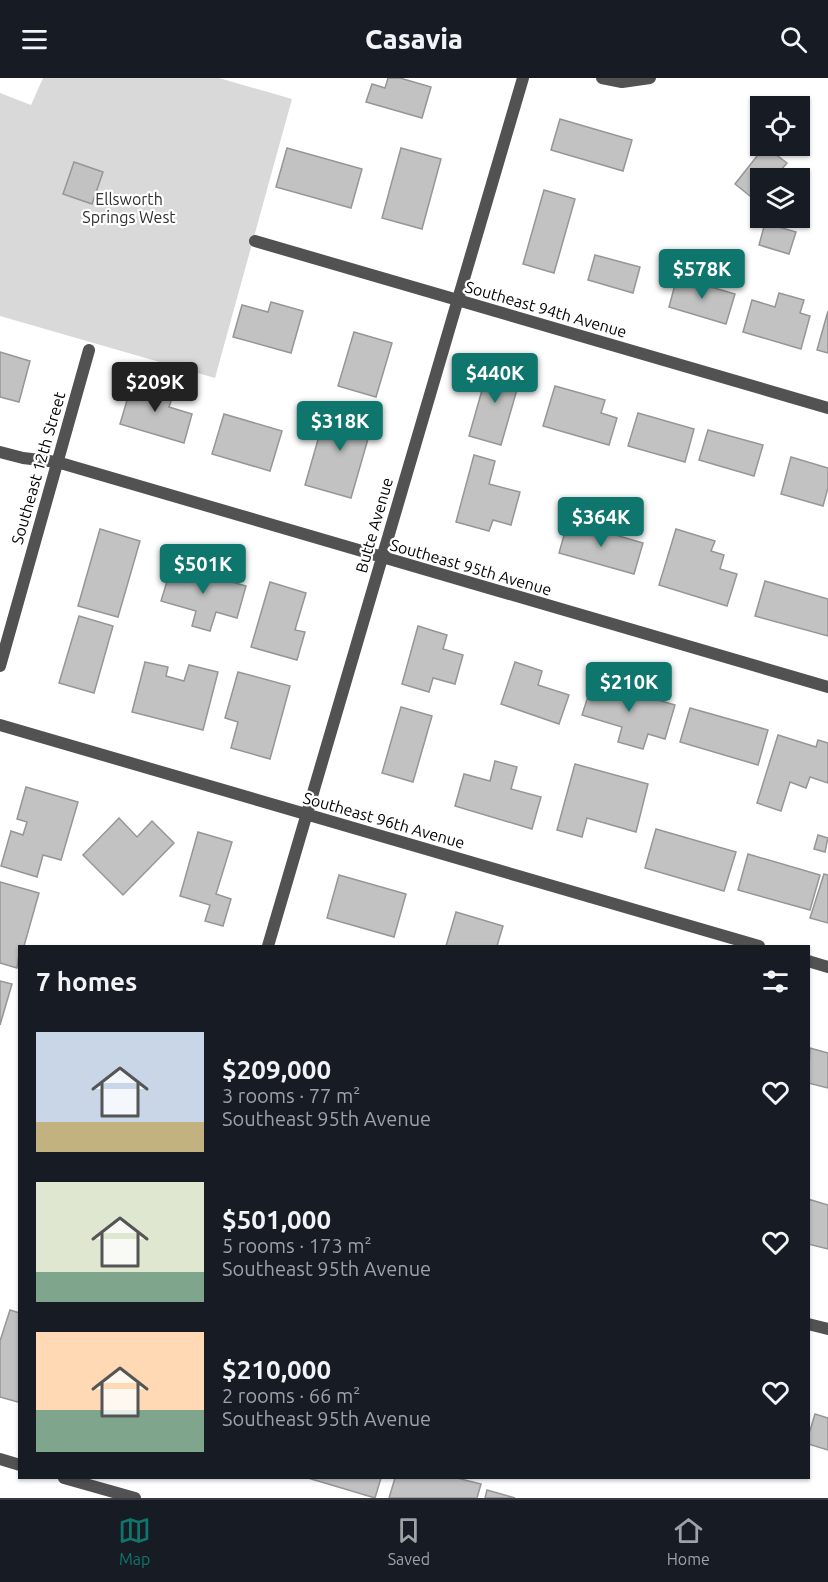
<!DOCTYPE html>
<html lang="en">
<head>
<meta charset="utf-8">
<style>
  :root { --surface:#171b24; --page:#242831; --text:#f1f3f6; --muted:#9ea1a6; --line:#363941; --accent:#0f766e }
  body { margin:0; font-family:Ubuntu,sans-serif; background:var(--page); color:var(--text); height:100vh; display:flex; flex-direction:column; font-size:22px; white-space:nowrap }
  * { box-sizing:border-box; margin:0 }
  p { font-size:20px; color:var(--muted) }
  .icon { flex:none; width:33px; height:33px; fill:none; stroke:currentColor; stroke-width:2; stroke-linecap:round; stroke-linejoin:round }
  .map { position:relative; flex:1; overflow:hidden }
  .details { position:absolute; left:18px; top:867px; width:792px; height:534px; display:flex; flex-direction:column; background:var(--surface); border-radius:0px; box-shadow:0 2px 4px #0004 }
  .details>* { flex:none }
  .controls { position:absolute; left:750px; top:18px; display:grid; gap:12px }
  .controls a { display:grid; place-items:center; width:60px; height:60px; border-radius:0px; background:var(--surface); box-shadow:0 2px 4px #0004; font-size:30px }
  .price { position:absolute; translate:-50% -51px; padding:0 14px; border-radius:6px; background:var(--accent); color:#fff; font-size:20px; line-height:39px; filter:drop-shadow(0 2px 3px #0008) }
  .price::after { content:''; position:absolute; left:50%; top:36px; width:18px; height:14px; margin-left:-9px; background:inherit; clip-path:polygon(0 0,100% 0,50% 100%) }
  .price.active { background:#222; color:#fff }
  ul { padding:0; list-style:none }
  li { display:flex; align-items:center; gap:18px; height:150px; padding:0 18px }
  li span { display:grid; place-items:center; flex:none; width:168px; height:120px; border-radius:0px; color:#555 }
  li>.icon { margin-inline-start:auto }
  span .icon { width:72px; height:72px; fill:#fffc; stroke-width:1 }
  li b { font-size:26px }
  h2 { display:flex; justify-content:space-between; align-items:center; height:72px; padding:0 18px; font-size:26px }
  header { display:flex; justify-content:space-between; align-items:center; height:78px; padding:0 18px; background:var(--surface); font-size:27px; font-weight:800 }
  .tab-bar { display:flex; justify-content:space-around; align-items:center; height:84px; border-top:2px solid var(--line); background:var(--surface); font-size:16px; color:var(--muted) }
  .tab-bar a { display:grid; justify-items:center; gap:3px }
  .tab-bar .active { color:var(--accent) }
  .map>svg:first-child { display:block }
  .green { fill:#d9d9d9 }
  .building { fill:#c2c2c2; stroke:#969696; stroke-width:1.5 }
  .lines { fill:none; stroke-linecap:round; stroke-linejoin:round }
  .minor { stroke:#525252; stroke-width:12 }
  .labels { text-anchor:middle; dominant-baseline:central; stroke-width:4.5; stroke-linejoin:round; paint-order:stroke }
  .park-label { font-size:16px; fill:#303030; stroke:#fff }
  .street-label { font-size:16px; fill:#000; stroke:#fff }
</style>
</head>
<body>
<header><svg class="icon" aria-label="menu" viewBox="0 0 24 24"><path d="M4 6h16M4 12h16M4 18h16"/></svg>Casavia<svg class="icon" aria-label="search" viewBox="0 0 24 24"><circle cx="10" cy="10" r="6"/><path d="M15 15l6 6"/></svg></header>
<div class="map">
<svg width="828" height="1420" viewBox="0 0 828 1420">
  <rect width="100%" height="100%" fill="#fff"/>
  <path class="green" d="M43,0h176l73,21 -77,279 -215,-62v-223l31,12z"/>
  <path class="building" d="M388,0h12l31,9 -9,31 -56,-16 6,-18 13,4z
    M560,41l72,21 -9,31 -72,-21z
    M765,68l22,17 -13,15h-14v26l-25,-20z
    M287,70l75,21 -11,39 -75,-21z
    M401,70l40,11 -19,70 -40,-11z
    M74,84l29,10 -11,32 -29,-10z
    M544,112l31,9 -21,74 -31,-9z
    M765,145l31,9 -7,22 -30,-9z
    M595,177l45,12 -7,26 -45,-13z
    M677,199l58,17 -9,30 -57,-17z
    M779,215l25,7 -4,13 10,3 -9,33 -58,-17 9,-32 23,7z
    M271,224l32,9 -12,42 -58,-16 9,-32 26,7z
    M828,233v42l-11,-3z
    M354,254l38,11 -16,54 -38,-11z
    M0,274l30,9 -11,41 -19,-5z
    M490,284l32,10 -21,73 -32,-9z
    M133,302l41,12 -5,15 23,7 -8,29 -64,-19z
    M555,308l50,14 -4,13 16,5 -8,27 -66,-19z
    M328,327l46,13 -23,80 -46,-13z
    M638,335l56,16 -9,33 -57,-16z
    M224,336l58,17 -12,40 -58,-17z
    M708,352l55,15 -9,31 -55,-16z
    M474,377l21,6 -6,23 31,8 -9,33 -18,-5 -4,11 -33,-9z
    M791,379l37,11v20l-5,18 -42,-12z
    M568,443l75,22 -9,31 -75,-21z
    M100,451l40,12 -22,76 -40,-11z
    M676,451l39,12 -4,10 13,4 -4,14 17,5 -10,32 -68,-21z
    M172,487l74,21 -9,32 -21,-6 -6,19 -18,-5 4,-15 -35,-10z
    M765,503l63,18v37l-73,-20z
    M270,504l36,11 -11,37 10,2 -8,28 -46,-13z
    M79,538l34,10 -19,67 -35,-10z
    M418,548l29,9 -4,14 20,6 -8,29 -22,-6 -4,14 -27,-8z
    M145,584l23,5 -2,9 18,5 5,-16 29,7 -15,58 -71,-18z
    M515,584l27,9 -4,14 31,10 -10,29 -58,-20z
    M238,594l52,14 -20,73 -39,-11 7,-26 -13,-4z
    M593,603l82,24 -10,34 -17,-5 -5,15 -25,-7 4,-15 -40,-12z
    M401,629l31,9 -19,66 -31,-9z
    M690,630l78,22 -10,35 -78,-23z
    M778,657l38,12 2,-7 10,3v40l-18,-6 -4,11 -16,-6 -9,29 -24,-8z
    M495,683l22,6 -6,22 30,8 -9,32 -77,-23 9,-32 26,7z
    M575,686l73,20 -12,48 -49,-14 -5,19 -25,-7z
    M26,709l52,15 -17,58 -18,-5 -6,22 -36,-11 10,-35 12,4 4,-13 -10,-3z
    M119,740l18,19 15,-16 22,22 -51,52 -40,-40z
    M656,751l80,23 -12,39 -79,-23z
    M198,754l34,10 -16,52 15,5 -8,27 -18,-5 5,-16 -30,-9z
    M818,757l10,3 -3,14 -11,-3z
    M748,776l72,21 -10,35 -72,-20z
    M824,796l4,1v48l-18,-5z
    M339,797l67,19 -12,43 -67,-19z
    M0,804l39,11 -15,53h-4l-3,22 -17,-5z
    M456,834l47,14 -6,20h-51z
    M0,903l12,3 -12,41z
    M810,970l18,5v35l-20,-5z
    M808,1121l20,6v44l-20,-5z
    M10,1232l10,3v83l-2,6 -18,-5v-56z
    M815,1336l13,4v32l-20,-6v-7z
    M308,1400h73l-6,20z
    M395,1400h62l24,6 -4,14h-88z
    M487,1412l28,8h-30z"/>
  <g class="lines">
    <path class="minor" d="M602,0l20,4 28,-4
      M255,163l573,167
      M0,374l23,6 34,4 771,225
      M0,588l89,-316
      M0,647l759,221
      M268,868l255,-868
      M808,883l20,6
      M808,1246l20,5
      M0,1381l20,6
      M64,1400l71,20"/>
  </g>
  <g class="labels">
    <g class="park-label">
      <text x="129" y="121">Ellsworth<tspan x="129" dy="18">Springs West</tspan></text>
    </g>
    <g class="street-label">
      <text transform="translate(546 231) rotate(16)">Southeast 94th Avenue</text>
      <text transform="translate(38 390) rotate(-74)">Southeast 12th Street</text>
      <text transform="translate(374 447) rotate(-74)">Butte Avenue</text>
      <text transform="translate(471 489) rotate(16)">Southeast 95th Avenue</text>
      <text transform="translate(384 742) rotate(16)">Southeast 96th Avenue</text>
    </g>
  </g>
</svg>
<div class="controls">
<a><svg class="icon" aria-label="locate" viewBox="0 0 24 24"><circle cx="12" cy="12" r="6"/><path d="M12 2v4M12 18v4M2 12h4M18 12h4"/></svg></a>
<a><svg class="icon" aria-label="layers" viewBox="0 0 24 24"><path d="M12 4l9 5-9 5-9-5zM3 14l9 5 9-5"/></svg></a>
</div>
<b class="price" style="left:702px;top:222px">$578K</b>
<b class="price" style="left:495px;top:326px">$440K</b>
<b class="price active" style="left:155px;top:335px">$209K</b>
<b class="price" style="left:340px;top:374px">$318K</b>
<b class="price" style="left:601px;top:470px">$364K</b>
<b class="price" style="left:203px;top:517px">$501K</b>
<b class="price" style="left:629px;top:635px">$210K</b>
<section class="details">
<h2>7 homes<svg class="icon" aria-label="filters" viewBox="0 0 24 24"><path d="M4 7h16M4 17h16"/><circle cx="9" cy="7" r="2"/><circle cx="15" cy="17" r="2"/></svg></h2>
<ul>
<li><span style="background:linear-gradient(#c9d6e8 75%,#c2b280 0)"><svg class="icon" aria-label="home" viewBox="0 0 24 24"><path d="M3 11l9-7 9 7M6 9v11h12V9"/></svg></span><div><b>$209,000</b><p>3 rooms · 77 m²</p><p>Southeast 95th Avenue</p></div><svg class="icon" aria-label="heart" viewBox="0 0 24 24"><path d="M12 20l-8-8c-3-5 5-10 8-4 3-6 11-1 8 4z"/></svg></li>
<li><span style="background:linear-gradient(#dfe7d0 75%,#7fa58c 0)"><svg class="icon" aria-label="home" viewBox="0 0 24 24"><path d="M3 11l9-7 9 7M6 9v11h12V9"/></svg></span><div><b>$501,000</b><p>5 rooms · 173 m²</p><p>Southeast 95th Avenue</p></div><svg class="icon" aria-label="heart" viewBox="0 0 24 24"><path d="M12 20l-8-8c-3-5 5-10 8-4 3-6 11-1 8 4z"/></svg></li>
<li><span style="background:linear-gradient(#ffd9b3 65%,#7fa58c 0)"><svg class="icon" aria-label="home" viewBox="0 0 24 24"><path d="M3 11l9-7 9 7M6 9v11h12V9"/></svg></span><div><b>$210,000</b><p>2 rooms · 66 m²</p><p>Southeast 95th Avenue</p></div><svg class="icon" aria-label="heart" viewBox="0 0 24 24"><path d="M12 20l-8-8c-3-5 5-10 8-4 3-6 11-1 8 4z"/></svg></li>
</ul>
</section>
</div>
<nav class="tab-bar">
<a class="active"><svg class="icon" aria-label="map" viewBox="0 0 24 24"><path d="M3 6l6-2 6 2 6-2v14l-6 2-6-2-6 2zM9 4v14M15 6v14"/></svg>Map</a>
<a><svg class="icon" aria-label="saved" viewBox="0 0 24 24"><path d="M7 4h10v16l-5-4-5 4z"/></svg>Saved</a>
<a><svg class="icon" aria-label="home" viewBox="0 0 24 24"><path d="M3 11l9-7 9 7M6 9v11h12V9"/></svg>Home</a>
</nav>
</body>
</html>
